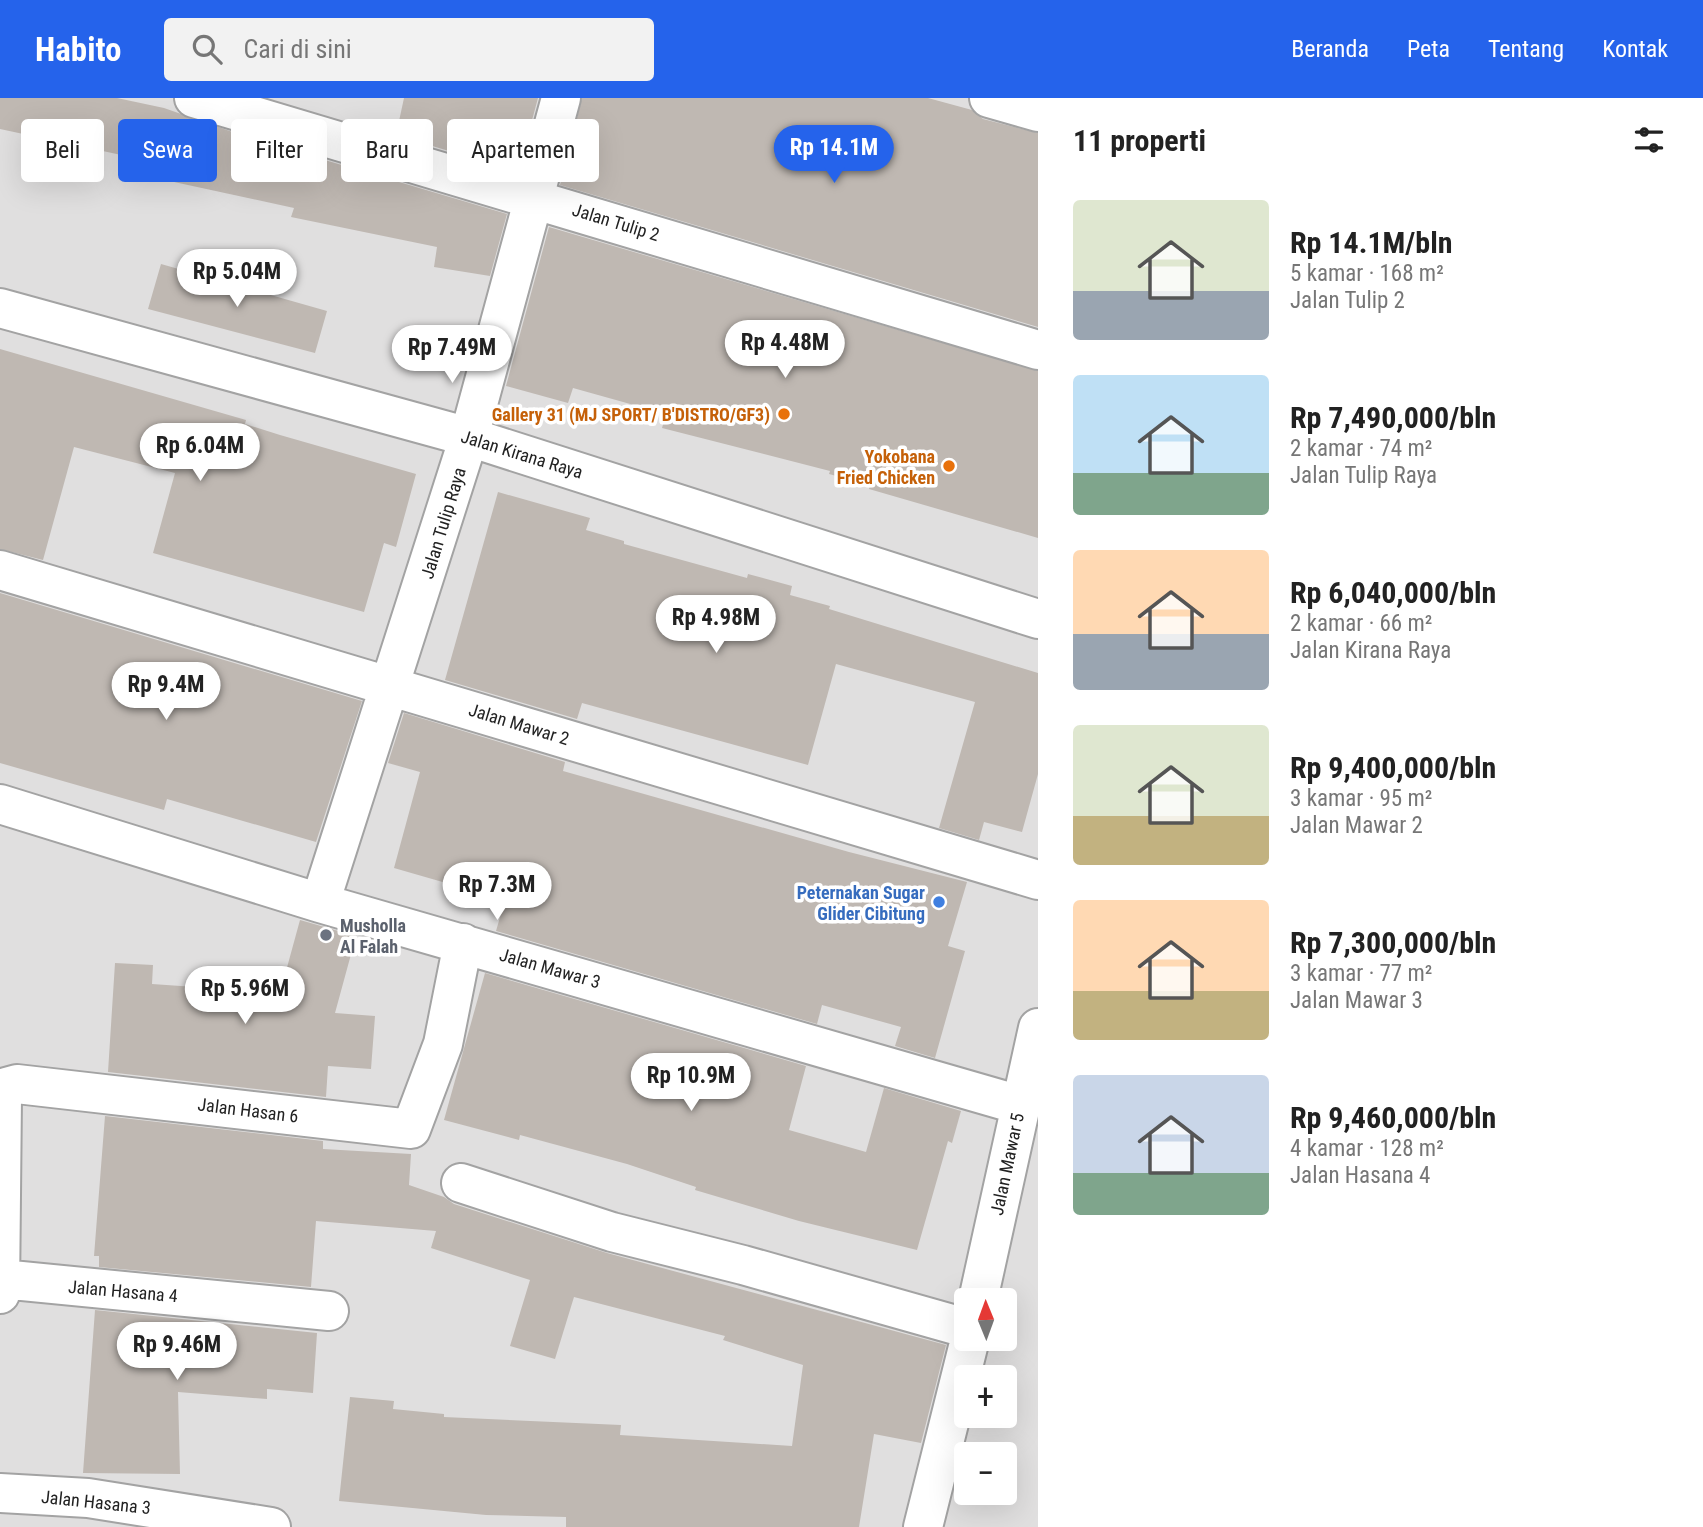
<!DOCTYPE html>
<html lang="id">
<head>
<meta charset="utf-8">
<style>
  :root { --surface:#fff; --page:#f2f2f2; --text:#222; --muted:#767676; --accent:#2563eb }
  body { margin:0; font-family:"Roboto Condensed",sans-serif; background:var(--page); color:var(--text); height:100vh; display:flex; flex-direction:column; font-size:26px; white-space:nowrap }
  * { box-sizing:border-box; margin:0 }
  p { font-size:23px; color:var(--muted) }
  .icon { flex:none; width:38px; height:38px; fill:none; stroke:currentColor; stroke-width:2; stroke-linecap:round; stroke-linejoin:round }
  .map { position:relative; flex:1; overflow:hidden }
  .drawer { display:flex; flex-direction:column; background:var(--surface); width:665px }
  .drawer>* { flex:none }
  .hud { position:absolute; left:21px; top:21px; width:665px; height:63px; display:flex; gap:14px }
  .needle { width:46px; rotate:359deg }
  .controls { position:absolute; left:954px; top:1190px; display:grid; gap:14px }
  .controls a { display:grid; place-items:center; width:63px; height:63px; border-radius:7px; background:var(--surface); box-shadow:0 7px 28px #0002; font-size:35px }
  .price { position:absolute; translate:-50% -60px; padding:0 16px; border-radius:24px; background:#fff; color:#222; font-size:23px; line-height:46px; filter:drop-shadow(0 2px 4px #0008) }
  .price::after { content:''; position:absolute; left:50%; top:42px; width:21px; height:16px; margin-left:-10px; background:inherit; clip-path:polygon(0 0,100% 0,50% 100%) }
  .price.selected { background:var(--accent); color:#fff }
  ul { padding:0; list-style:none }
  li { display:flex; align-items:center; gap:21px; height:175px; padding:0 35px }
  li span { display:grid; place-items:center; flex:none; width:196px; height:140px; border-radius:7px; color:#555 }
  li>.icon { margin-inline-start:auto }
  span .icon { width:84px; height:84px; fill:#fffc; stroke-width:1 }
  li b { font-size:30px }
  h2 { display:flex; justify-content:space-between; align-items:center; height:84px; padding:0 35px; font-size:30px }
  .chip { padding:0 24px; border-radius:7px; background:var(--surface); box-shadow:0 7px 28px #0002; font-size:24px; line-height:63px }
  .chip.selected { background:var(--accent); color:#fff }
  header { display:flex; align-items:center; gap:42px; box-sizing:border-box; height:98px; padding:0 35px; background:var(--accent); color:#fff }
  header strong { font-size:33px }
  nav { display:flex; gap:38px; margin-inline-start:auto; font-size:24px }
  .search { width:490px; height:63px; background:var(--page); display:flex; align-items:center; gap:18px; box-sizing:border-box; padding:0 24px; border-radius:7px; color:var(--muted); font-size:26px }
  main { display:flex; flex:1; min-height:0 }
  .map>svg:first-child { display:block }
  .residential { fill:#e0dfdf; fill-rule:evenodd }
  .building { fill:#bfb8b2 }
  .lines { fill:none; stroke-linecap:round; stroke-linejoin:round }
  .minor-casing { stroke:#a3a3a3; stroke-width:42 }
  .tertiary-casing { stroke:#a3a3a3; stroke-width:42 }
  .minor { stroke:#fff; stroke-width:38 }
  .tertiary { stroke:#fff; stroke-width:38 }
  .food-dot { fill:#e8710a; stroke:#fff; stroke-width:2.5 }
  .shop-dot { fill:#3f7fe0; stroke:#fff; stroke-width:2.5 }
  .worship-dot { fill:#6b7280; stroke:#fff; stroke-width:2.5 }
  .labels { text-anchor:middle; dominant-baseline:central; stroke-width:7; stroke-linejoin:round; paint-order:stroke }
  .street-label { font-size:18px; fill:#222; stroke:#fff }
  .food-label { font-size:18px; font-weight:bold; fill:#c56008; stroke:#fff; text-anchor:end }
  .shop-label { font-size:18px; font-weight:bold; fill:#366cbe; stroke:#fff; text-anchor:end }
  .worship-label { font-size:18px; font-weight:bold; fill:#5b616d; stroke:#fff; text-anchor:start }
</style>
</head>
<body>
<header>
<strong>Habito</strong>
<div class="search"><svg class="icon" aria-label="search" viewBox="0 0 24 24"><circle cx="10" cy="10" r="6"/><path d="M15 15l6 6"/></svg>Cari di sini</div>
<nav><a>Beranda</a><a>Peta</a><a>Tentang</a><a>Kontak</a></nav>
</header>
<main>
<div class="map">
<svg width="1038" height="1429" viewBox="0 0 1038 1429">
  <rect width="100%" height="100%" fill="#f1eee9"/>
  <path class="residential" d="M0,0h1038v1429h-1038zM966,1202h38v39h-38zM966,1279h38v39h-38zM966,1356h38v39h-38z"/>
  <path class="building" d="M0,0h117l47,10 80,28 263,78 -17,62 -56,-9 3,-20 -146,-30 3,-9 -143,-31 3,-15 -154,-33z
    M404,0h134l-20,74 -122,-37z
    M582,0h346l44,12 11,9 55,14v194l-478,-142z
    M549,129l489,144v167l-169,-49 1,-4 -41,-11 1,-3 -168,-43 4,-14 -93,-26 -5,15 -62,-17z
    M161,166l166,47 -12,42 -167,-44z
    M0,251l246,71 -1,4 35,11 136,39 -20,73 -12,-4 -20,69 -211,-59 22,-80 -101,-26 -31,113 -43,-11z
    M498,394l92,26 -4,12 38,11v3l123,34 1,-4 44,12 -2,9 40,11 -1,3 209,64v101l-16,58 -38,-10 -5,18 -40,-12 36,-126 -139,-38 -28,101 -226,-62 -5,16 -132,-39z
    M0,495l362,108 -46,141 -149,-43 -3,11 -164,-47z
    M404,615l161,49 -2,9 286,81 118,30 -19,64 17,5 -30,107 -40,-12 6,-19 -79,-22 -5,19 -321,-93 9,-31 -111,-32 26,-96 -32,-9z
    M300,822l56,16 -21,77 40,3 -4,53 -43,-3 -2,31 -218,-25 7,-109 38,2 -1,19 43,3 -1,12 83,5z
    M485,875l321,93 -17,64 77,22 18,-64 77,23 -9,32 -4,-2 -31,109 -118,-29 -104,-31 1,-3 -69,-23 -107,-29 -1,5 -75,-20z
    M105,1018l218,25v8l88,5 -2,31 35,12 10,7 153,49 339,92 -25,98 -47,-9 -15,93h-293v-10l-80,-2 -147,-14 11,-104 44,4 -1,8 51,5v3l177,8 -1,10 172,11 11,-81 -80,-25 2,-4 -151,-39 -19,62 -45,-13 20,-66 -99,-32 5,-17 -120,-10 -5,66 -212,-20v-11h-5z
    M95,1212l222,23 -4,60 -46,-4v10l-89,-7 2,82 -97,-1z"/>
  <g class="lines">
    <g class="minor-casing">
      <path id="minor" d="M194,0l844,252
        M989,0l49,14
        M0,472l1038,310
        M0,706l320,99 700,202
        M320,805l149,-466 92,-339
        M461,1085l151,49 131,33 223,63
        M1,1181l328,32
        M0,1196l2,-197 4,-10 11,-3 394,45 32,-85 20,-101
        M978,1202l60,-272
        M0,1395l88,5 183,29
        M923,1429l47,-188"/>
    </g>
    <g class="tertiary-casing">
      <path id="tertiary" d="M0,210l469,129 569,182"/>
    </g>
    <use href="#minor" class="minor"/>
    <use href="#tertiary" class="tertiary"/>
  </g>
  <g class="food-dot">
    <circle cx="784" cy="316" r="7"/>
    <circle cx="949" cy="368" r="7"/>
  </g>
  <circle class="shop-dot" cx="939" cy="804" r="7"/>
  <circle class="worship-dot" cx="326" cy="837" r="7"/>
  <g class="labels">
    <g class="street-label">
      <text transform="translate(616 124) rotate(17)">Jalan Tulip 2</text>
      <text transform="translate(522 356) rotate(17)">Jalan Kirana Raya</text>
      <text transform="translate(443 425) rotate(-73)">Jalan Tulip Raya</text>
      <text transform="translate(519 626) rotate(17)">Jalan Mawar 2</text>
      <text transform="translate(550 870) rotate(16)">Jalan Mawar 3</text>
      <text transform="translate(248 1012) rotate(7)">Jalan Hasan 6</text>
      <text transform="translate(1007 1066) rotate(-78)">Jalan Mawar 5</text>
      <text transform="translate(123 1193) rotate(5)">Jalan Hasana 4</text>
      <text transform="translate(96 1404) rotate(6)">Jalan Hasana 3</text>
    </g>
    <g class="food-label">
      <text x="770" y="316">Gallery 31 (MJ SPORT/ B'DISTRO/GF3)</text>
      <text x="935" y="358">Yokobana<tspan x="935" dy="21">Fried Chicken</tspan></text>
    </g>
    <g class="shop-label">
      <text x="925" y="794">Peternakan Sugar<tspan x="925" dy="21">Glider Cibitung</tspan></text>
    </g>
    <g class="worship-label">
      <text x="340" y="827">Musholla<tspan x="340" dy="21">Al Falah</tspan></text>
    </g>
  </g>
</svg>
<div class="controls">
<a><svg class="needle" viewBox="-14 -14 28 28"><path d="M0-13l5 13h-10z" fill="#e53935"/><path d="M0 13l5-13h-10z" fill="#767676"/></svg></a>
<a>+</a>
<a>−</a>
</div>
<b class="price selected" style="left:834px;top:87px">Rp 14.1M</b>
<b class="price" style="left:237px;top:211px">Rp 5.04M</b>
<b class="price" style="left:785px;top:282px">Rp 4.48M</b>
<b class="price" style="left:452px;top:287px">Rp 7.49M</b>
<b class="price" style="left:200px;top:385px">Rp 6.04M</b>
<b class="price" style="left:716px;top:557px">Rp 4.98M</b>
<b class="price" style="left:166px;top:624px">Rp 9.4M</b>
<b class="price" style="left:497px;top:824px">Rp 7.3M</b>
<b class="price" style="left:245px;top:928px">Rp 5.96M</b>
<b class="price" style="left:691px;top:1015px">Rp 10.9M</b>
<b class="price" style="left:177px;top:1284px">Rp 9.46M</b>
<div class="hud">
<a class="chip">Beli</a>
<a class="chip selected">Sewa</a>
<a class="chip">Filter</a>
<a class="chip">Baru</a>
<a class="chip">Apartemen</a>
</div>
</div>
<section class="drawer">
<h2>11 properti<svg class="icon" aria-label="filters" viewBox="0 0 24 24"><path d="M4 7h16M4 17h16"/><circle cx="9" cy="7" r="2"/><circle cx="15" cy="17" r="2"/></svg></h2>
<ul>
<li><span style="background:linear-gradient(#dfe7d0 65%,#9aa5b1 0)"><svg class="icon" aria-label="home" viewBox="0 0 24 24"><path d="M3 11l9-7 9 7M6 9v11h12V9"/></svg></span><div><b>Rp 14.1M/bln</b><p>5 kamar · 168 m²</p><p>Jalan Tulip 2</p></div></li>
<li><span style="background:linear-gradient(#bfe0f5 70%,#7fa58c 0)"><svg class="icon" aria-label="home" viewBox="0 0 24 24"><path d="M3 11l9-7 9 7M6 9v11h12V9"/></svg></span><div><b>Rp 7,490,000/bln</b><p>2 kamar · 74 m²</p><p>Jalan Tulip Raya</p></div></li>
<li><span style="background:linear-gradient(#ffd9b3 60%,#9aa5b1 0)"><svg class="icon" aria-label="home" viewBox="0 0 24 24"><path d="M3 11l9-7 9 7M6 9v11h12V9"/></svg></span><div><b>Rp 6,040,000/bln</b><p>2 kamar · 66 m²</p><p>Jalan Kirana Raya</p></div></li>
<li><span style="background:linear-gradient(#dfe7d0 65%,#c2b280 0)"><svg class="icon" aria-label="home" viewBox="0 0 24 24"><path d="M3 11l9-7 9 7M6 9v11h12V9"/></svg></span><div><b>Rp 9,400,000/bln</b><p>3 kamar · 95 m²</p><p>Jalan Mawar 2</p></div></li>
<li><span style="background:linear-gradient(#ffd9b3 65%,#c2b280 0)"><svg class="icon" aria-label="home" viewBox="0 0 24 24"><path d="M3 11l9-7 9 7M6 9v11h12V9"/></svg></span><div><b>Rp 7,300,000/bln</b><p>3 kamar · 77 m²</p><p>Jalan Mawar 3</p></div></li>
<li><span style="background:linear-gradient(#c9d6e8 70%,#7fa58c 0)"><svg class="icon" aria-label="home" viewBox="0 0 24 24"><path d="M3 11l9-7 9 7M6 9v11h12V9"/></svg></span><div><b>Rp 9,460,000/bln</b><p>4 kamar · 128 m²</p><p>Jalan Hasana 4</p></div></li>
</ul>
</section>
</main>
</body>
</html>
